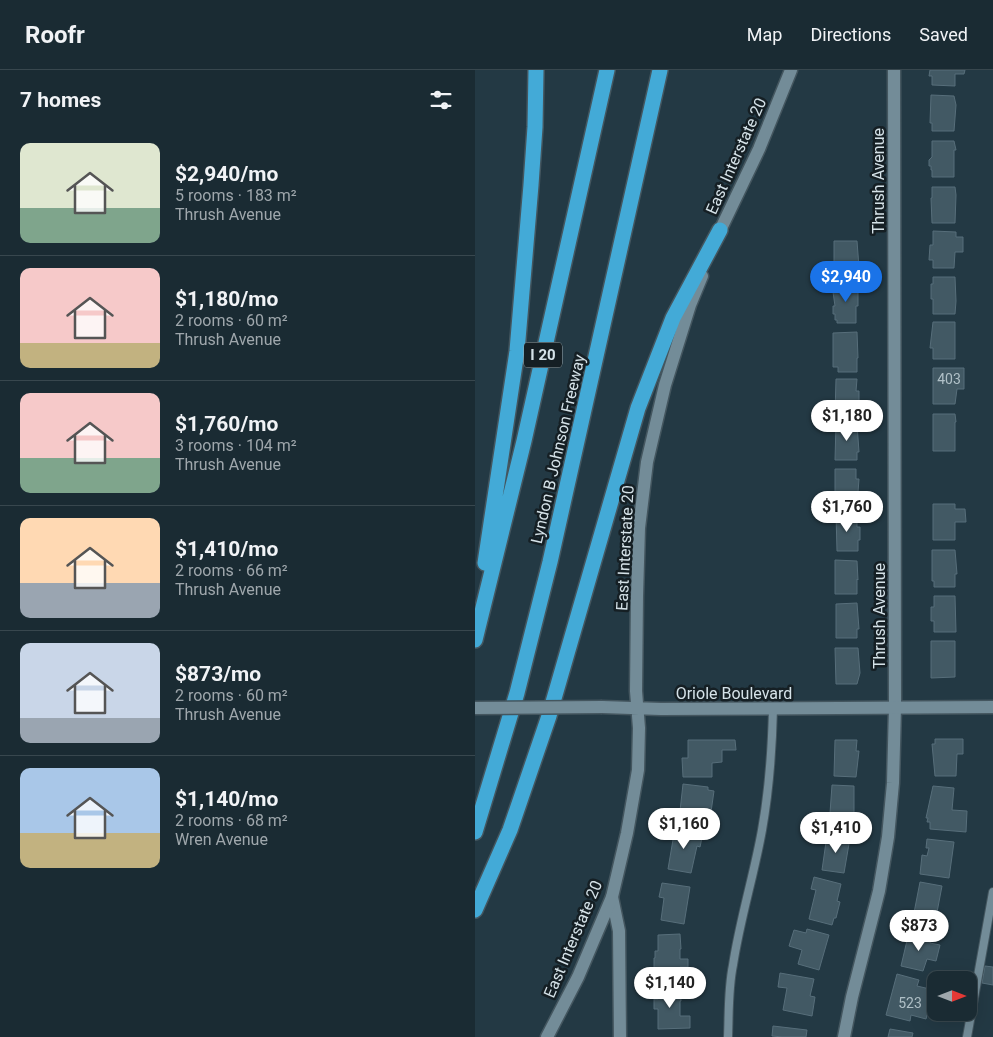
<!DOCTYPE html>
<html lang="en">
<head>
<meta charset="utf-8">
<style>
  :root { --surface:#1a2b33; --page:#27373f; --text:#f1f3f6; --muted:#9fa7ac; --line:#38474e; --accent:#1a73e8 }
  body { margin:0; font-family:Roboto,sans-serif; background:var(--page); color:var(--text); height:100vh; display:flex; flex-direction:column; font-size:19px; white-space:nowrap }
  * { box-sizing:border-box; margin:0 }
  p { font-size:16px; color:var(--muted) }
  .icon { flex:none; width:28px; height:28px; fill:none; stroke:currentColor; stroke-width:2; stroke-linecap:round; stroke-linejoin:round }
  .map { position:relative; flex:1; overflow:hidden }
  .sheet { display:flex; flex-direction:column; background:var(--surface); width:475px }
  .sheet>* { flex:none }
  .needle { width:32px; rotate:90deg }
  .tools { position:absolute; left:452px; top:901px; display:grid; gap:10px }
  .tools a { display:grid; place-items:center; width:50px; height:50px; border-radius:10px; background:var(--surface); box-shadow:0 5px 20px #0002,0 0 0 1px var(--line); font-size:25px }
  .price { position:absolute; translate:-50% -42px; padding:0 11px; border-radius:18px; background:#fff; color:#222; font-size:16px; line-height:32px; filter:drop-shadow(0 1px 2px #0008) }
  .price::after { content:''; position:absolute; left:50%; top:30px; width:15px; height:11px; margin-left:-8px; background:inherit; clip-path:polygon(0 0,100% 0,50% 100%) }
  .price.active { background:var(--accent); color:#fff }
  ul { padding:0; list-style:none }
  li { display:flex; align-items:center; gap:15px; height:125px; padding:0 20px }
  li+li { border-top:1px solid var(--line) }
  li span { display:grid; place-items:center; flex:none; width:140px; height:100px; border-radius:10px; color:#555 }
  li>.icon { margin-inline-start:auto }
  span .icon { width:60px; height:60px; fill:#fffc; stroke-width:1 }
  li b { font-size:21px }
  h2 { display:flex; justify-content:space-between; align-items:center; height:60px; padding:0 20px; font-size:21px }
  header { display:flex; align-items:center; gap:30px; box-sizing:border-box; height:70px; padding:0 25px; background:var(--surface); border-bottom:1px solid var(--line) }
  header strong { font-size:24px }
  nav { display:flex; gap:28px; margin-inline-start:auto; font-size:18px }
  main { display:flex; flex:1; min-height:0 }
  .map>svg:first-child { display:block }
  .building { fill:#425964; stroke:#576e7a }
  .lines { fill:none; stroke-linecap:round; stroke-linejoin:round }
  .lane-casing { stroke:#44565f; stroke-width:10 }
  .street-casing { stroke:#44565f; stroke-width:15 }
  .secondary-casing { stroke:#44565f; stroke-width:15 }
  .highway-casing { stroke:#44565f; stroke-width:18 }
  .lane { stroke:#738c98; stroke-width:8 }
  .street { stroke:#738c98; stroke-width:12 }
  .secondary { stroke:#738c98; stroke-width:12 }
  .highway { stroke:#43aad7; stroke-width:15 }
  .secondary-bridge-casing { stroke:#44565f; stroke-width:15; stroke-linecap:butt }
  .secondary-bridge { stroke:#738c98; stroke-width:12 }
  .labels { text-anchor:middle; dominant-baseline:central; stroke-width:5; stroke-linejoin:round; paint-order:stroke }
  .number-label { font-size:14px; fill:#b0c0c7 }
  .shield { fill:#151f24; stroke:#9ba8ad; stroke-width:1 }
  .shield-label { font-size:15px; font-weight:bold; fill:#d5e2e8 }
  .street-label { font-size:16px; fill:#d5e2e8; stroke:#151f24 }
</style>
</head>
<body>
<header>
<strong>Roofr</strong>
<nav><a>Map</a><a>Directions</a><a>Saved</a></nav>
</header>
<main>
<section class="sheet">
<h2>7 homes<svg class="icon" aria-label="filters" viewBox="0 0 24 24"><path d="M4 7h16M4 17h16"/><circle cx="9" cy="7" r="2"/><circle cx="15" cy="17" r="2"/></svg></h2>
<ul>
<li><span style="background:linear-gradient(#dfe7d0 65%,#7fa58c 0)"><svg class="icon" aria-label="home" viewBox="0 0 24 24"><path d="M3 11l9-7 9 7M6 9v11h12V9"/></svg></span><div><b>$2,940/mo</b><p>5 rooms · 183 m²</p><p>Thrush Avenue</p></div></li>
<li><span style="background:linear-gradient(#f6c9c9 75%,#c2b280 0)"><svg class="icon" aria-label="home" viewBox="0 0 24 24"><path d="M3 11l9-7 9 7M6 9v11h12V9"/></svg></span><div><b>$1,180/mo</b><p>2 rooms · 60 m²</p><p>Thrush Avenue</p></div></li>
<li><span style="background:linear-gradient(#f6c9c9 65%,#7fa58c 0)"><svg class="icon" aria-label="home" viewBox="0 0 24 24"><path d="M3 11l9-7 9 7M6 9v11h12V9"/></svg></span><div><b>$1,760/mo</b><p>3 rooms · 104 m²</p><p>Thrush Avenue</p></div></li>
<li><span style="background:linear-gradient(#ffd9b3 65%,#9aa5b1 0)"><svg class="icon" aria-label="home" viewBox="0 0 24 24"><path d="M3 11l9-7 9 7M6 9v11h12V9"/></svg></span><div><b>$1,410/mo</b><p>2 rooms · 66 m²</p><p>Thrush Avenue</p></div></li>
<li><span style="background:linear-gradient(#c9d6e8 75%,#9aa5b1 0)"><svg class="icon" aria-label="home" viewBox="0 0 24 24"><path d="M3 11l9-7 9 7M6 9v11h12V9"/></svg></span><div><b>$873/mo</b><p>2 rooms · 60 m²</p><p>Thrush Avenue</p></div></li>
<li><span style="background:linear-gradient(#a9c7e8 65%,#c2b280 0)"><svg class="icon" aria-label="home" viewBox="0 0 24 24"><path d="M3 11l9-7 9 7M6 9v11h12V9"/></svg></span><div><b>$1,140/mo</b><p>2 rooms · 68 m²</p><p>Wren Avenue</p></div></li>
</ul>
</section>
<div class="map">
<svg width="518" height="967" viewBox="0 0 518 967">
  <rect width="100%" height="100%" fill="#233944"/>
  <path class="building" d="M455,0h35l-1,4h-9v12l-23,-1v-9h-3z
    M456,25l23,1 2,9 -2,26h-22v-8h-2z
    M457,71h22l2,9h-2v27h-22v-7h-1v-4h-2v-6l3,-3z
    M457,117h23l1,8 -1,28h-23l-1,-25h1z
    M458,161l23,1v5h7v15h-8l-1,16h-21v-8h-4l1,-15h3z
    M359,171h23l2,26 -3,10h-22z
    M458,207h22l1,24 -1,13h-22v-15h-2v-15h2z
    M362,213h18v4h3v19h-2v17h-19v-3h-2v-6h-2v-8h2l-2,-14z
    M458,252h22v37h-22v-11h-3z
    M382,262l1,26h-1v14h-19v-5h-5v-34z
    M458,298h31v21h-7l-2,15h-22z
    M361,309h21l-1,12h3v12l-2,2v9h-22z
    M458,344h22l1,8h-1v29h-22z
    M361,354h21l2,28h-2v8h-22z
    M360,399h21v10h3l-2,27 -22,-1z
    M458,434h22v5h10l1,13h-11v18h-22z
    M361,444h21v13h3v13h-2v11h-21z
    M457,480h23l2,24h-2v13h-21v-6h-2z
    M360,490l22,1 1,19 -1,-1v15h-22z
    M459,526h21l1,36h-22v-11h-3v-14h3z
    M382,533l2,26h-2v9h-21v-34z
    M456,571h24v36l-24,1z
    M360,578h23l2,25 -3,11h-21z
    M460,669h28v15h-6l-1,22h-21l-3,-32h3z
    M213,670h47l1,10h-14v12l-10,1v14h-29l-1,-19h6z
    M360,670h22l-1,11h3l-3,26 -22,-1z
    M208,714l25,3v3l6,1 -3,21 -8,-1 -2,12 -22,-3z
    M357,715l22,1v30l-2,12 -23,-1z
    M458,716l21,2 -2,22 15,1 -1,21 -36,-3v-7h-3l1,-4h-2z
    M200,758l28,5 -3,14 -3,-1 -6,27 -23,-4z
    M352,765l23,3 -6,35 -22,-3z
    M452,769l27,3 -5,36 -29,-4 2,-19 5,1 2,-8h-3z
    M339,807l27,7 -4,17 3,1 -4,16h-2l-2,7 -23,-6 7,-29 -5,-1z
    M445,812l22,4 -8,42 -22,-5z
    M187,813l28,4 -6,37 -23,-4 3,-22 -5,-1z
    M332,859l22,6 -10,35 -21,-6 4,-14 -13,-4 5,-16 12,3z
    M434,862l22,5 -1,6 10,2 -4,16 -9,-2 -4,12 -22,-5z
    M205,864l1,15h-1v10h8v8h-8v9l-22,1v-7h-3l-1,-3v-9h1v-7h3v-16z
    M510,896l8,1v18l-11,-2z
    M305,903l34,6 -4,17 5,1 -3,19 -29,-6 4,-22 -9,-1z
    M422,904l22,6 -2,6 17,4 -8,29 -15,-4 -1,6 -24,-6z
    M183,916h22l1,15h-1v15h10v12l-32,1v-20h-4v-10h4z
    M298,956l34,4 -1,7h-23l-11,-1z
    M415,959l23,4 -1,4h-24z"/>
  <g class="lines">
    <g class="lane-casing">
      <path id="lane" d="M253,967c1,-24 0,-48 5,-72 7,-46 21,-90 29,-135 7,-39 10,-81 11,-121
        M492,967l26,-145"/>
    </g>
    <g class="street-casing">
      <path id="street" d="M137,827l7,34 1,106
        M369,967l8,-40 27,-106 9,-54 5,-54 2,-76 -1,-637"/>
    </g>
    <g class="secondary-casing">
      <path id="secondary" d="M241,169l43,-90 32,-79
        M127,637l59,2 332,-2
        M72,967l31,-60 34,-80 15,-64 11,-63 1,-42 -3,-37 1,-95 2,-68 8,-66 18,-77 25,-80 12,-29"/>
    </g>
    <g class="highway-casing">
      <path id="highway" d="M10,493l32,-212 14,-166 4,-58 1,-57
        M0,570l49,-199 83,-371
        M0,762l42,-139 33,-131 110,-492
        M0,840l35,-80 39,-114 89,-308 35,-90 47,-88"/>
    </g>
    <use href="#lane" class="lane"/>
    <use href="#street" class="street"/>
    <use href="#secondary" class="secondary"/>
    <use href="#highway" class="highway"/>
    <g class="secondary-bridge-casing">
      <path id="secondary-bridge" d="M0,638l127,-1"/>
    </g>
    <use href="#secondary-bridge" class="secondary-bridge"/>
  </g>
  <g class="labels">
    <g class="number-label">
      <text x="474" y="309">403</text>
      <text x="435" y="933">523</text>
    </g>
    <rect class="shield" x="49" y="272.5" width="38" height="25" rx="4"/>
    <g class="shield-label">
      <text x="68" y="285">I 20</text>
    </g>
    <g class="street-label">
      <text transform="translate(261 86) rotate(-66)">East Interstate 20</text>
      <text transform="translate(403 111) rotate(-90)">Thrush Avenue</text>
      <text transform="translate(83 379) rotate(-77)">Lyndon B Johnson Freeway</text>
      <text transform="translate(150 478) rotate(-87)">East Interstate 20</text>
      <text transform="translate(404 546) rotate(-90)">Thrush Avenue</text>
      <text x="259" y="623">Oriole Boulevard</text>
      <text transform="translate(98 869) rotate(-67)">East Interstate 20</text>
    </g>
  </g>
</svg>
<div class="tools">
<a><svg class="needle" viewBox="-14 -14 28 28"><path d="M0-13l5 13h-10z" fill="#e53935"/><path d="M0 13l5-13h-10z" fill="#9fa7ac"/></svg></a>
</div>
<b class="price active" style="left:371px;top:233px">$2,940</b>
<b class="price" style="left:372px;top:372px">$1,180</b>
<b class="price" style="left:372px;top:463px">$1,760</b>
<b class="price" style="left:209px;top:780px">$1,160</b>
<b class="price" style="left:361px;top:784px">$1,410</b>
<b class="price" style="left:444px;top:882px">$873</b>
<b class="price" style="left:195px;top:939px">$1,140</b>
</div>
</main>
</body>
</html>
